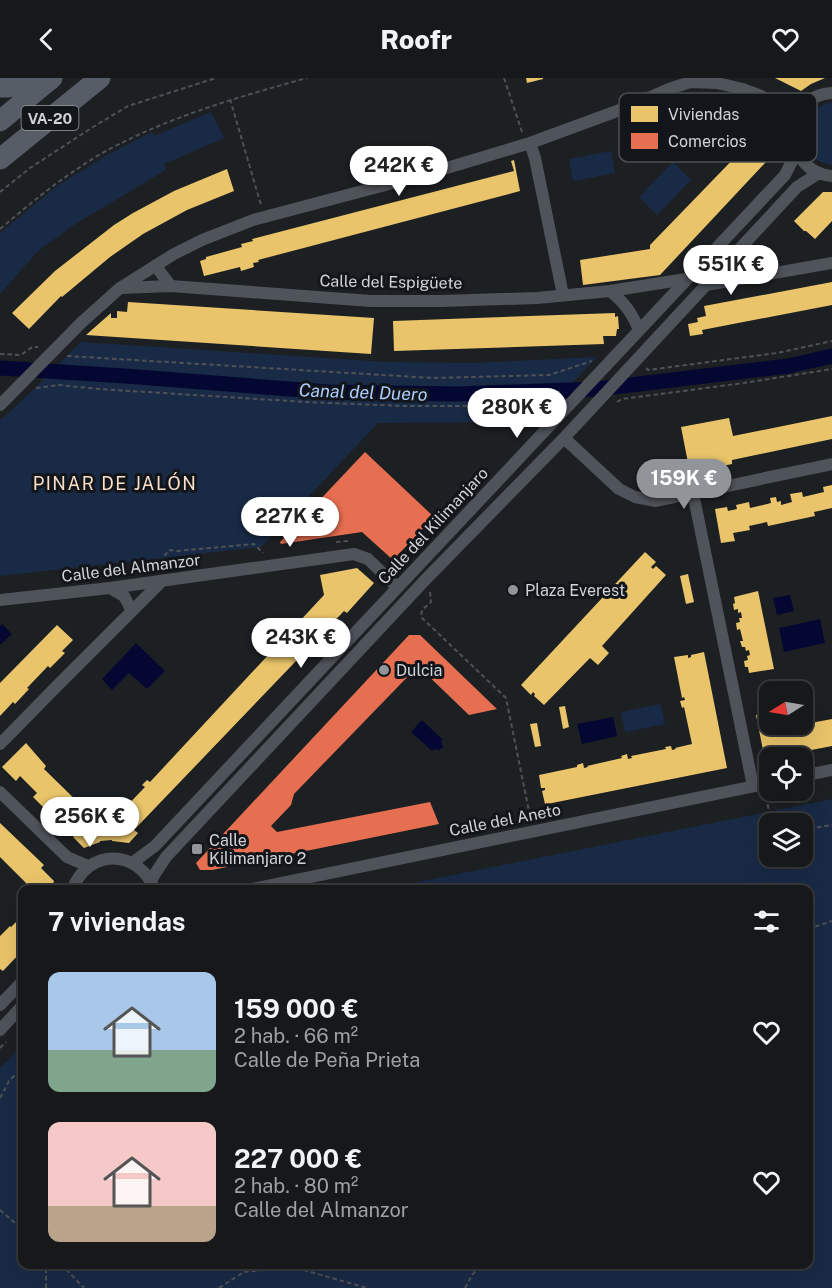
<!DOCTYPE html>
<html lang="es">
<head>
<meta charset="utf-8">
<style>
  :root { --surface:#16181a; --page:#232527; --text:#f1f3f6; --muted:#9ea0a2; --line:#353739; --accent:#919498 }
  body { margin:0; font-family:"Public Sans",sans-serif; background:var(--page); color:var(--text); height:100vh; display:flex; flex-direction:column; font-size:22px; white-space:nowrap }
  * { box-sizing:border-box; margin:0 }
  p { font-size:20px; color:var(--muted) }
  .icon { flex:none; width:33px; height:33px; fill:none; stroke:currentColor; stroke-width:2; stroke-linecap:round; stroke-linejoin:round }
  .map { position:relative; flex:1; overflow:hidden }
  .details { position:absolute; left:18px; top:807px; width:795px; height:384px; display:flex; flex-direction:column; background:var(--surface); border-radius:12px; box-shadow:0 6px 24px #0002,0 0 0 2px var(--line) }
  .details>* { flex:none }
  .needle { width:39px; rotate:259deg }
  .tools { position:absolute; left:759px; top:603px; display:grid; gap:12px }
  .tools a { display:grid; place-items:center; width:54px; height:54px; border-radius:12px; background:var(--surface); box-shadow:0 6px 24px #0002,0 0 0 2px var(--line); font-size:30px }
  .price { position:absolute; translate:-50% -51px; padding:0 14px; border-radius:21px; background:#fff; color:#222; font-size:20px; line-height:39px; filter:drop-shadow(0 2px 3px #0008) }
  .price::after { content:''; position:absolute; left:50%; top:36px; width:18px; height:14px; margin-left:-9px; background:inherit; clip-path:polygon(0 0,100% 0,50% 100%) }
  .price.selected { background:var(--accent); color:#fff }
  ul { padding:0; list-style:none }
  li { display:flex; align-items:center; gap:18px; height:150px; padding:0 30px }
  li span { display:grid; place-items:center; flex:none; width:168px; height:120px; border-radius:12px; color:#555 }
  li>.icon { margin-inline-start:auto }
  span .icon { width:72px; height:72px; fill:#fffc; stroke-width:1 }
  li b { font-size:26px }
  h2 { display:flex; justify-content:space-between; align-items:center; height:72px; padding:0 30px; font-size:26px }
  header { display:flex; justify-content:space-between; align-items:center; height:78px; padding:0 30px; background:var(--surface); font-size:27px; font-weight:800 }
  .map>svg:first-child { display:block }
  .green { fill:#192a46; fill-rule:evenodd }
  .water { fill:#030732 }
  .homes { fill:#e9c46a }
  .shops { fill:#e76f51 }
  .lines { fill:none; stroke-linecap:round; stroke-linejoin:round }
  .canal { stroke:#030732; stroke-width:15 }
  .path { stroke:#4e5257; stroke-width:2; stroke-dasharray:4.5 3; stroke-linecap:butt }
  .minor { stroke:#4f535a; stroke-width:12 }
  .trunk { stroke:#565d67; stroke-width:21 }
  .poi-dot { fill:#919498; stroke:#12161b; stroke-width:2 }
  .labels { text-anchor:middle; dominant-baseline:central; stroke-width:6; stroke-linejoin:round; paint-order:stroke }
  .shield { fill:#12161b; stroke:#979a9f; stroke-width:1.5 }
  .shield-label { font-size:15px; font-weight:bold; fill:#d0d3d7 }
  .street-label { font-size:16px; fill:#d0d3d7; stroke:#12161b }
  .poi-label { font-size:16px; fill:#d0d3d7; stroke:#12161b; text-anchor:start }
  .water-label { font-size:18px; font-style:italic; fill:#adccfc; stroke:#12161b }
  .neighbourhood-label { font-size:18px; letter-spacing:1.5px; fill:#f8ddc9; stroke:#12161b }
  .key { fill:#12161b; stroke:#4b4f53; stroke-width:1.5 }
  .key-label { font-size:16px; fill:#d0d3d7 }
</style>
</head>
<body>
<header><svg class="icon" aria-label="back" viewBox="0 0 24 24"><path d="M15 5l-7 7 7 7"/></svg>Roofr<svg class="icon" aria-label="heart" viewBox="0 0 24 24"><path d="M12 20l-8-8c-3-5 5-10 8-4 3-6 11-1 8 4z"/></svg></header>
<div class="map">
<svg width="832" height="1210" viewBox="0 0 832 1210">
  <rect width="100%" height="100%" fill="#1d2023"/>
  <path class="green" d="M828,25h4v62c-39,-6 -41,-49 -4,-62z
    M211,34l13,26 -60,26 2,6 -91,54 -38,28 -37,42v-61l56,-46 51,-32 45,-23 2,4z
    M611,73l4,22 -42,8 -4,-22z
    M673,84l18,18 -34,35 -18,-18z
    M81,264l305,20 88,1 123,-6 -61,65 -158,1 -117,124 -261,29v-156l26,-23z
    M661,626l4,20 -40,8 -4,-20z
    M832,721v489h-832v-220l22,-22v218h786v-374l-425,-1zM770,746h32v32h-32z"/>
  <path class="water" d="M790,517l4,16 -17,4 -4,-17z
    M820,541l5,24 -41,9 -5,-24z
    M2,546l10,10 -12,11v-19z
    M136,565l29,28 -18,18 -18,-16 -17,17 -10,-11z
    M613,639l4,19 -35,8 -5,-20z
    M422,642l21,20 -2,1 2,6 -4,3 -5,-1 -2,2 -21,-19z"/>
  <path class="homes" d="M526,0h17v1l-16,4z
    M775,0h50l-14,6 -10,7z
    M768,45l10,5v10l2,9 -120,128 -77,10 -3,-25 70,-11v-4z
    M514,82l6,31 -262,69 1,2 -6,1 1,4 -13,4 -1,-4 -36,9 -4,-15 6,-2v-2l36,-10 -1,-3 12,-3 -1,-2 262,-68 -3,-10z
    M227,91l7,22 -47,19 -44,24 -33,23 -48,40 -1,-1 -32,33 -17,-16 43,-42 59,-46 19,-12 41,-22z
    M823,114h9v29l-17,18 -9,-8h-2l-10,-10z
    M832,204v23l-130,25 1,4 -13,2 -2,-12 10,-2 -1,-4 9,-2 -2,-10z
    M128,224l246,16 -3,36 -285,-19 25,-22v5h6v-7l10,1z
    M615,235v4l3,-1 1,13h-2l-1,7h-13l1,8 -210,7 -1,-30z
    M832,338v23l-100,21v4l-42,9 -9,-46 48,-9 4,18z
    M832,407v23l-18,4 1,4 -47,10 -1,-4 -18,4 1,4 -17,3 2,8 -14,2 -6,-34 12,-2 1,4 9,-2 -1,-4 13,-3 1,6 21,-5 -1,-5 6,-1 1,5 4,-1v4l11,-3 -2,-8 12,-2 1,5 21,-5 -1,-5z
    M645,474l11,10 -5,5 2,2 3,-3 10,9 -64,71 7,7 -11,12 -8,-7 -46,47 -10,-9 1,-2 -2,-2 -2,3 -10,-10z
    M357,490l17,15 -27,30 -3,-2 -210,219 4,3 -9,10 -17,-2v-1l-12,1v1l-16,6 -11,-11 4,-4 -20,-19 -3,4 -21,-21 4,-4 -17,-17 -4,5 -14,-14 24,-24 20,23 -2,3 43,42 -1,1 1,2 7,2 18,-2 7,-4 2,2 24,-25 -3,-2 5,-5 3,2 174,-187 -4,-20z
    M688,496l6,28 -8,2 -6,-28z
    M758,513l16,78 -25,4 -1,-6h-3l-1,-6 4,-1 -1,-4 3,-1 -1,-5 -3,1 -1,-4h-3l-2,-6h3l-3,-12 -3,1 -1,-7 4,-1 -1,-4h3l-1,-6 -3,1v-4l-4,1 -1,-6 2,-1 -1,-6z
    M57,547l16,15 -11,11 3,2 -15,15 -2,-2 -21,22 2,1 -14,15 -2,-2 -13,14v-33z
    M704,574l23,116 -180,36v-1l-2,1 -3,-13 3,-1v-2h-4l-2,-13 38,-8v-2l6,-2 1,5 4,-1 -1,-1 35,-8 -1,-2 6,-2 1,5 4,-1 -1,-2 35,-7 -1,-2 6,-1 1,4 4,-1 -1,-1 17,-4 -8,-37 -2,1 -2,-7 5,-1 -1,-3 -2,1 -8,-41 14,-2v3l3,-1v-2z
    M565,628l4,21 -6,2 -4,-22z
    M770,634v12h14v4l48,-9v27l-62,12 -5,2 -9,-45z
    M537,645l4,23 -6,1 -5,-23z
    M0,745l44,42 -3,3 13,13 -3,9h-25v-7l-26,-26z
    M22,838v35l-19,20 -3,-2v-33l10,-10 1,1z"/>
  <path class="shops" d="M365,374l69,65 -41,43 -31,-28 -81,12 -1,-2z
    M409,557h11l77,74 -28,6 -51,-49 -124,128 -3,11 -20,21 6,6 153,-30 9,22 -227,46h-12l-4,-7z"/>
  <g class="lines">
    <path class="canal" d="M0,290l125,8 203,16 129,2 140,-5 191,-23 44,-10"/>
    <path class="path" d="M504,0l18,54
      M230,21l31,106
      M0,114l30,-24 63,-41 35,-21 88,-28
      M0,151c33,-28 66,-55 104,-77 64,-35 134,-55 203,-74
      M0,276l21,1 11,-8h6
      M67,278l366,22 116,-3 43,-14
      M646,290l2,2 129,-17 55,-12
      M36,310l23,-3 40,4 207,13 97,4h123l10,5h11
      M617,324l5,-3 122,-16 88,-14
      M336,464l12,-1
      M160,491l-1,-6 10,-13 8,1 77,-7 9,9
      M430,514l1,10 -9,8 -1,7 85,81 25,123
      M779,716l14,-4
      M766,719l6,27
      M802,752l30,-5
      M808,851l24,-8
      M0,970l6,-6
      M0,1020l9,-17 13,-13
      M0,1132l22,19
      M61,1186l23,24
      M46,1210v-24
      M219,1210l25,-16 49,-5 74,21
      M465,1210l7,-13 10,-11"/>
    <path class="minor" d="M832,15c-50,2 -52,78 0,83
      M530,65l5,15 28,137
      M735,176l6,15 10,9
      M156,187l4,7 11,14 200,15h70l96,-3 73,-7 76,-12
      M706,207l126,-22
      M121,210l50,-2
      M610,213c14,11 22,22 29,39
      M0,327l82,-83 38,-34 54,-34 28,-14 51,-20 174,-46 103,-31 98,-36 41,-18 21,-7 27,1 26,6 16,6 16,9 20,19
      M564,360l55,51 16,8 21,4 176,-37
      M693,415l60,293
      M110,510l14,8 8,15
      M0,522l110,-12 244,-34 14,5 29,28
      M0,666l55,-56 107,-107
      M802,698l30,-6
      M0,714l67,65 21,9
      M132,785l23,-17 630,-671 12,-24
      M151,802l15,-23 261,-279 137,-140 233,-251 22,-14
      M72,812c16,-42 66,-42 83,0
      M247,812l523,-107
      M0,927l22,-23
      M0,952l22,-24"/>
    <path class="trunk" d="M0,9h9l25,-7h16
      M0,43l52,-43
      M0,81l100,-81"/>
  </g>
  <g class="poi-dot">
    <circle cx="513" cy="512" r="6"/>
    <circle cx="384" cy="592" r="6"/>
    <rect x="191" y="765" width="12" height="12" rx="3"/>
  </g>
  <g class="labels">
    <rect class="shield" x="21.5" y="28" width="57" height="24" rx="4.5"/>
    <g class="shield-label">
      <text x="50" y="40">VA-20</text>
    </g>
    <g class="street-label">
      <text transform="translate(391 204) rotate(1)">Calle del Espigüete</text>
      <text transform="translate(433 448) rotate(-47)">Calle del Kilimanjaro</text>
      <text transform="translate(131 490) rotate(-7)">Calle del Almanzor</text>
      <text transform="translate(505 742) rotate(-11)">Calle del Aneto</text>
    </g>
    <g class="poi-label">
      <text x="525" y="512">Plaza Everest</text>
      <text x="396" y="592">Dulcia</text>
      <text x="209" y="762">Calle<tspan x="209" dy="18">Kilimanjaro 2</tspan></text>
    </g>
    <g class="water-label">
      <text transform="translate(363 314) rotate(2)">Canal del Duero</text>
    </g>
    <g class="neighbourhood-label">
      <text x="115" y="405">PINAR DE JALÓN</text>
    </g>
  </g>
  <rect x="619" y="15" width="198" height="69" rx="9" class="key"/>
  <rect x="631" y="28" width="27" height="16" fill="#e9c46a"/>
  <rect x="631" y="55" width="27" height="16" fill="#e76f51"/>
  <g class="key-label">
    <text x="668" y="42">Viviendas</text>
    <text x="668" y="69">Comercios</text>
  </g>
</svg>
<div class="tools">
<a><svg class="needle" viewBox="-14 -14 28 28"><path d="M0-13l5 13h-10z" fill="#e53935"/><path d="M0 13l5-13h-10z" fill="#9ea0a2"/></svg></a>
<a><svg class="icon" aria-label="locate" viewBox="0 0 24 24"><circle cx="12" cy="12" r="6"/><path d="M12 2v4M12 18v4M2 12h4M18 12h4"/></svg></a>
<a><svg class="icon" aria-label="layers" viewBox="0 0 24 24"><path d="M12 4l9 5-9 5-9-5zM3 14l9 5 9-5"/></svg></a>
</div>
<b class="price" style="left:399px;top:119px">242K €</b>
<b class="price" style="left:731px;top:218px">551K €</b>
<b class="price" style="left:517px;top:361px">280K €</b>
<b class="price selected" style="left:684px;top:432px">159K €</b>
<b class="price" style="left:290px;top:470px">227K €</b>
<b class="price" style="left:301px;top:591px">243K €</b>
<b class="price" style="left:90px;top:770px">256K €</b>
<section class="details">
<h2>7 viviendas<svg class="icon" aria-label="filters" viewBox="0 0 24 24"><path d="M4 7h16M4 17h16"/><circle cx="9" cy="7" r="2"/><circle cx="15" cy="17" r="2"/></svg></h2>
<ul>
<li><span style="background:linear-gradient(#a9c7e8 65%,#7fa58c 0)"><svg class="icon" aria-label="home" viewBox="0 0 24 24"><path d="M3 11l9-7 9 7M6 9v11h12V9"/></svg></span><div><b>159 000 €</b><p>2 hab. · 66 m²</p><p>Calle de Peña Prieta</p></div><svg class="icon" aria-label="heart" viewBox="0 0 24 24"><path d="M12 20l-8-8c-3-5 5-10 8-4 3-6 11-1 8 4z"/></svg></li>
<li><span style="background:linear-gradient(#f6c9c9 70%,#b9a48a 0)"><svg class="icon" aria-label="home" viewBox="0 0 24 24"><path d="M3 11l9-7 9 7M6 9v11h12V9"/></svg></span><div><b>227 000 €</b><p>2 hab. · 80 m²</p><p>Calle del Almanzor</p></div><svg class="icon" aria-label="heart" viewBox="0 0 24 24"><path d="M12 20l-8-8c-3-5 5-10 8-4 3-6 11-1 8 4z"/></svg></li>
</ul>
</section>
</div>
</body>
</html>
